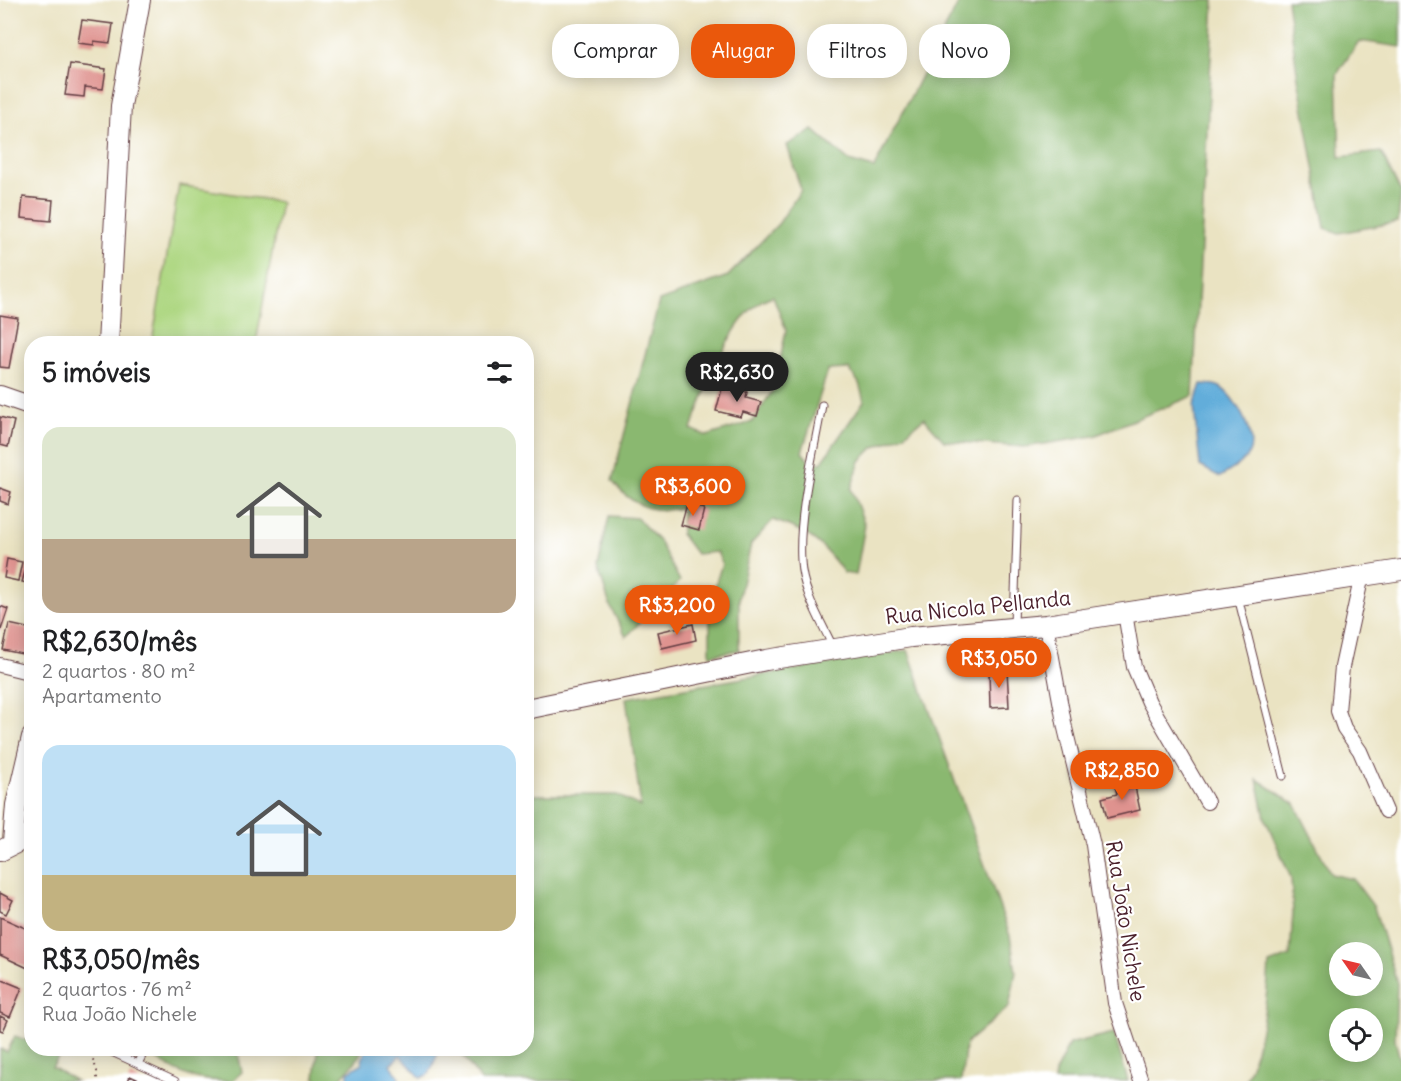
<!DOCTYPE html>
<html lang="pt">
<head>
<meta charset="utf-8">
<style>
  :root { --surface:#fff; --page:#f2f2f2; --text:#202124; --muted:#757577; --accent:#ea580c }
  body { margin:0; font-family:Delius,sans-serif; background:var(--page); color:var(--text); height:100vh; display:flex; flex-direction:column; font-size:22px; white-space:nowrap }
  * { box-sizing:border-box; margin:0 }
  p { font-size:20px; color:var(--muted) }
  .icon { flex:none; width:33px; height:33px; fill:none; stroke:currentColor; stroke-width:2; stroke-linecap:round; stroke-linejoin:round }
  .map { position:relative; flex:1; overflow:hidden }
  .side { position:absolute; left:24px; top:336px; width:510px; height:720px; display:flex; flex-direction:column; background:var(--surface); border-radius:24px; box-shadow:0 3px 15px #0003 }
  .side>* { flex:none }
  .top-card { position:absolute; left:552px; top:24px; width:570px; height:54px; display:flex; gap:12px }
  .needle { width:39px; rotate:304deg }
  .fabs { position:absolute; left:1329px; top:942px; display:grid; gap:12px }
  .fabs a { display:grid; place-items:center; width:54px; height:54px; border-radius:50%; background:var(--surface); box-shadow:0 3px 15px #0003; font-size:30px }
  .price { position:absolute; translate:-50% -51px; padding:0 14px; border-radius:21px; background:var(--accent); color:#fff; font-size:20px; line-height:39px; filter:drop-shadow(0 2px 3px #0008) }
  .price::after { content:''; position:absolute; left:50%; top:36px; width:18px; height:14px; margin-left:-9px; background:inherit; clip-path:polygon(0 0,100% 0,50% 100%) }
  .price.selected { background:#222; color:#fff }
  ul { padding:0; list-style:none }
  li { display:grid; align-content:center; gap:12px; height:318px; padding:0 18px }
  li span { display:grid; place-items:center; height:186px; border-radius:18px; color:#555 }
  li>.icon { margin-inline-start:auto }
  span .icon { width:108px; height:108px; fill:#fffc; stroke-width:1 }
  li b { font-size:26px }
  h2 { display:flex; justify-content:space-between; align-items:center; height:72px; padding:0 18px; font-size:26px }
  .chip { padding:0 21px; border-radius:24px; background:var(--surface); box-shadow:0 3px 15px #0003; font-size:21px; line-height:54px }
  .chip.selected { background:var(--accent); color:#fff }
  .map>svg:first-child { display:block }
  .green { fill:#aed782; stroke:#7c7b56; stroke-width:1.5 }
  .forest { fill:#8ab870; stroke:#6a6c4e; stroke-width:1.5; fill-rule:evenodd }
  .water { fill:#62adda; stroke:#566682; stroke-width:1.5 }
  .building { fill:#df938f }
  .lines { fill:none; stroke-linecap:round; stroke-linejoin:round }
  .service-casing { stroke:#623c42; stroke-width:9 }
  .minor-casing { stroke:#623c42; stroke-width:16 }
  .tertiary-casing { stroke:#623c42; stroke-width:20 }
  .secondary-casing { stroke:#623c42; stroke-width:22 }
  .path { stroke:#623c42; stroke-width:2; stroke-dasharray:1.5 4.5; stroke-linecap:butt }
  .service { stroke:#fff; stroke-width:7 }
  .minor { stroke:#fff; stroke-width:14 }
  .tertiary { stroke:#fff; stroke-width:18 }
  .secondary { stroke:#fff; stroke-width:20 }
  .labels { text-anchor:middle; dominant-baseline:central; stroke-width:4.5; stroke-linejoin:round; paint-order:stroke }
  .street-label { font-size:21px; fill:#4a1f2b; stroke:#fff }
</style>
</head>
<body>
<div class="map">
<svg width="1401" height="1081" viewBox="0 0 1401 1081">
  <rect width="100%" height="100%" fill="#fff"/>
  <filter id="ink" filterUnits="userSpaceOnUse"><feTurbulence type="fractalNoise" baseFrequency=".0167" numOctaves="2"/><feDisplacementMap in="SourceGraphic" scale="12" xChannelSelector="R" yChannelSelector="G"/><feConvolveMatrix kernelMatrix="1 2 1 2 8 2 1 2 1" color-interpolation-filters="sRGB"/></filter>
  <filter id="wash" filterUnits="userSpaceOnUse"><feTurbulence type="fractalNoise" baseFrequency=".008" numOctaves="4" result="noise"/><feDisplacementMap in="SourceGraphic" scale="24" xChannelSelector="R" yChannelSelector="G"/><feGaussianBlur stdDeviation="1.35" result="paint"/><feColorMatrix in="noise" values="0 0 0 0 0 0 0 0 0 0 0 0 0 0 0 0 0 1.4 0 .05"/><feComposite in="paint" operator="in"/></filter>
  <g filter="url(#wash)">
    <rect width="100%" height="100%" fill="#eae3c2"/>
    <path class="green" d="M179,185l102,17 -25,141 -104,-1z"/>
    <path class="forest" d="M960,0h254l-21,396 -99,40 -69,11 -81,-6 -20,-23 -20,17 -31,13 -13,13 -9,28 14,36 -9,50 -12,-2c-22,-31 -35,-41 -71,-53l-22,24 -12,53v53l-29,5v-55l12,-36 -5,-12 -21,2 -15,-20 1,-26c-31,6 -51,-3 -70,-27l47,-180 69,-25 51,-53 22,-33 -14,-45 26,-15 36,31 25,7zM773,296l13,34 -11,57 -23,35 -45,14 -16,-7c15,-36 41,-123 82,-133zM849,369l10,14 5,18 -43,62 -11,-1 -8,-10 26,-82z
      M1287,0h114v47l-42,-6 -22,33 3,83 41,-5 20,41 -3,29 -59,11 -14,-5 -28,-156z
      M609,516l28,2 22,23 21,40 -54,56 -16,-31 -12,-38z
      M908,650l102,286 6,36 -7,35 -43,36 -5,38h-480l-23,-32 68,-1 1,-253h90l24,12 -15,-109z
      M1257,779l38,25 36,70 22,5 21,28 23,76 -2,57 6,23v18h-156c16,-37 22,-77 24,-117l21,-8 3,-44 -2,-34 -26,-60zM1340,952h32v34h-32zM1340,1018h32v34h-32z
      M1114,1033l14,48h-74l1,-8 14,-29z
      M15,1036l16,6 1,6 16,1 13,4 -9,14 24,14h-76v-32l7,3z
      M157,1049h80l5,23 -10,9c-36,0 -49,-4 -78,-24z
      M314,1049h49l-7,12 -18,20h-18l-5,-3 3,-27z"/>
    <path class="water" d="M1201,384c6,0 14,0 19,3 15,9 37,48 29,66 -5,10 -19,18 -29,24l-20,-11 -6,-60z
      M366,1049v-1l74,1 -11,25 -8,4 -21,-23 -9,9 8,14 -2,3h-49v-9l13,-8z"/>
    <g id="blocks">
      <path class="building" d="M82,20l31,4 -3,19 -16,-2v4l-16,-2z
        M70,64l36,5 -3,20 -18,-2 -1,10 -19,-2z
        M23,197l30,3 -2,21 -30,-3z
        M0,315l18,3 -9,50 -9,-1z
        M723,385l24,7 -1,6 15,4 -4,14 -14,-4 -2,5 -25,-6z
        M0,417l14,4 -6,26 -8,-2z
        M0,488l11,4 -3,12 -8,-3z
        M687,504l17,5 -5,21 -18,-5z
        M7,559l15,3 -4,19 -14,-3z
        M27,565l5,1v18l-10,-2z
        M0,606l8,3 -8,24z
        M9,624l23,5v27l-29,-6z
        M693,624l3,16 -34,8 -4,-16z
        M1007,669l2,38 -19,1 -1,-38z
        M1134,782l6,28 -33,8 -5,-20 15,-4 -2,-8z
        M0,893l13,7 -7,14 -6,-3z
        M0,917l32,14v39l-32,-15z
        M0,979l22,9 -12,29 -10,-4z
        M0,1016l8,4 -5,11 -3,-1z
        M130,1076l11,5h-13z"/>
    </g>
  </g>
  <g filter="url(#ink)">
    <use href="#blocks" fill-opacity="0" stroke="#623c42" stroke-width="1.5"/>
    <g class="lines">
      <g class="service-casing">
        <path id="service" d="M822,405c-8,47 -24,109 -21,156 1,30 20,60 32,86
          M1238,597l45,179
          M1014,625l4,-125
          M103,1048l35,16 8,-16
          M138,1064l37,17"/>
      </g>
      <g class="minor-casing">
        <path id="minor" d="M1362,575l-20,92 -4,44 6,17 16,23 26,60
          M1125,613l9,54 15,35 58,100
          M1046,625l19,103 28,117 22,158 26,78
          M0,665l32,8"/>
      </g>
      <g class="tertiary-casing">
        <path id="tertiary" d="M0,395l32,11"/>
      </g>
      <g class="secondary-casing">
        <path id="secondary" d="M108,344l13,-238 19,-106
          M526,709l240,-49 145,-23 135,-12 355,-55
          M13,842l3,-37 16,-68
          M0,851l32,-16"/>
      </g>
      <path class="path" d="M89,1048l8,23v10"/>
      <use href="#service" class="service"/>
      <use href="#minor" class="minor"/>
      <use href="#tertiary" class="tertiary"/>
      <use href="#secondary" class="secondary"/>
    </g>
  </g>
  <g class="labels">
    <g class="street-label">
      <text transform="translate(978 607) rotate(-6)">Rua Nicola Pellanda</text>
      <text transform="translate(1126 921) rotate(81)">Rua João Nichele</text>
    </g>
  </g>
</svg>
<div class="fabs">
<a><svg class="needle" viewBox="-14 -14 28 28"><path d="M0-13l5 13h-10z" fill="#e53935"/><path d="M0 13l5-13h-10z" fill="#757577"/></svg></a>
<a><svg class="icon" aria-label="locate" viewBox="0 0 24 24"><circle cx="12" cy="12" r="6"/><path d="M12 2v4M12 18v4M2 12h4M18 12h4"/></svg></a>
</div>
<b class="price selected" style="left:737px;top:403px">R$2,630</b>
<b class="price" style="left:693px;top:517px">R$3,600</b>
<b class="price" style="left:677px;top:636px">R$3,200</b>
<b class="price" style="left:999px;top:689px">R$3,050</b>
<b class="price" style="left:1122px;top:801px">R$2,850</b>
<div class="top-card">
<a class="chip">Comprar</a>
<a class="chip selected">Alugar</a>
<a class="chip">Filtros</a>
<a class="chip">Novo</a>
</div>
<section class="side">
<h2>5 imóveis<svg class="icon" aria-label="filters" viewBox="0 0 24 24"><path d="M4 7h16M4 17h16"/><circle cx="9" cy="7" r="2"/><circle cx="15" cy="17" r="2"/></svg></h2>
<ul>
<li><span style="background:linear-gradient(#dfe7d0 60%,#b9a48a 0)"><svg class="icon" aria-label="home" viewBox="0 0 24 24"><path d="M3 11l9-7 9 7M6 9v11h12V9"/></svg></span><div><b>R$2,630/mês</b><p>2 quartos · 80 m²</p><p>Apartamento</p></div></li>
<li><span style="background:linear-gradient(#bfe0f5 70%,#c2b280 0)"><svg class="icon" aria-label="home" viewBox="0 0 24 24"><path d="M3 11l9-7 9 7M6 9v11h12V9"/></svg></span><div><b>R$3,050/mês</b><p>2 quartos · 76 m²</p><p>Rua João Nichele</p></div></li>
</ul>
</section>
</div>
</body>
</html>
